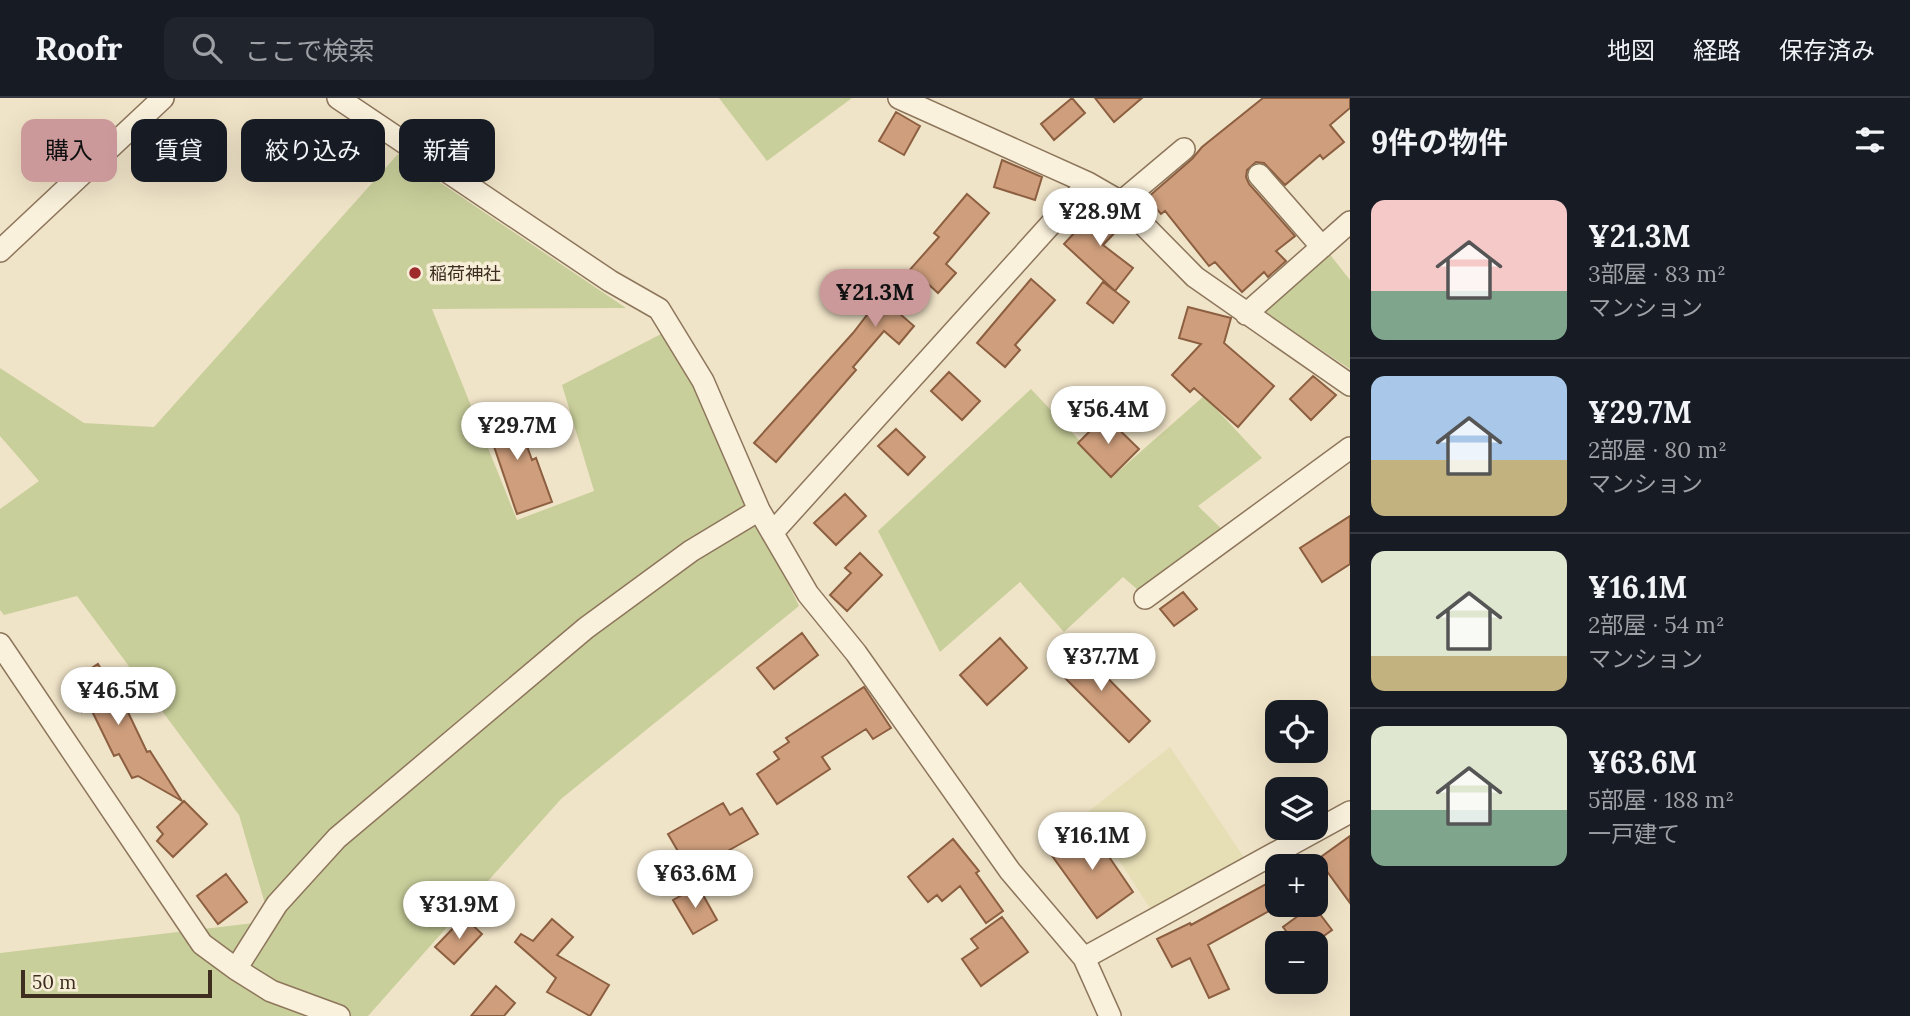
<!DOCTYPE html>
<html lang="ja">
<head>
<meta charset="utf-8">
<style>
  :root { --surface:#171b24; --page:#20242c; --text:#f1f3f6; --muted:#9ea1a6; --line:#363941; --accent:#cc999b }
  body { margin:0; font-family:Lora,"Noto Sans JP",serif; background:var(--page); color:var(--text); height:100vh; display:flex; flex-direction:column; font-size:26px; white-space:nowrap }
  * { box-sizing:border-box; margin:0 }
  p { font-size:23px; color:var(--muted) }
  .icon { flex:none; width:38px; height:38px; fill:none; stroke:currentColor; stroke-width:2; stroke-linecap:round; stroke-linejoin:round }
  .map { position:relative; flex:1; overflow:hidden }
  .panel { display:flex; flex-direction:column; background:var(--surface); width:560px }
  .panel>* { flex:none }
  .top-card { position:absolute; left:21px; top:21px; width:665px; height:63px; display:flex; gap:14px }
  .fabs { position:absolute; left:1265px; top:602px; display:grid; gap:14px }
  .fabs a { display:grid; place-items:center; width:63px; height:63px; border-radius:14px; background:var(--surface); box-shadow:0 7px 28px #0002; font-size:35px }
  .scale { position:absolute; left:21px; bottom:18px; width:191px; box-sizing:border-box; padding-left:7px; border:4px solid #3d2e20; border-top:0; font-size:19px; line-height:24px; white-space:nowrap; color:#3d2e20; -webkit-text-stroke:5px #f7eed8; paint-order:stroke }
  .price { position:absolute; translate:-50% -60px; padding:0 16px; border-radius:24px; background:#fff; color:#222; font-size:23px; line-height:46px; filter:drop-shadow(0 2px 4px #0008) }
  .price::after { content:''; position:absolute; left:50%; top:42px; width:21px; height:16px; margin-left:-10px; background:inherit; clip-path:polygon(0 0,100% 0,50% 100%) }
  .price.current { background:var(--accent); color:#111 }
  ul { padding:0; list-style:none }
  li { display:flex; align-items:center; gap:21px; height:175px; padding:0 21px }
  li+li { border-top:2px solid var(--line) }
  li span { display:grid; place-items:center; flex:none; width:196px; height:140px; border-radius:14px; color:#555 }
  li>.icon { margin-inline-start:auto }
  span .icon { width:84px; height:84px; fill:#fffc; stroke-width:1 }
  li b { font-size:30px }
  h2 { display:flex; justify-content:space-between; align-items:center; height:84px; padding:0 21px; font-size:30px }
  .pill { padding:0 24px; border-radius:14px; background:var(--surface); box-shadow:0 7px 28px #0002; font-size:24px; line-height:63px }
  .pill.current { background:var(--accent); color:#111 }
  header { display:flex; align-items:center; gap:42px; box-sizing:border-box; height:98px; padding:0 35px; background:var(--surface); border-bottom:2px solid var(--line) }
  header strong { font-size:33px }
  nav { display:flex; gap:38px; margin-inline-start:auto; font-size:24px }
  .search { width:490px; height:63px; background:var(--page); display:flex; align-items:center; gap:18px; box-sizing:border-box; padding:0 24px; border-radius:14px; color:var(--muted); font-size:26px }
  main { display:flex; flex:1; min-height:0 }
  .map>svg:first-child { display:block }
  .farmland { fill:#e6deb5 }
  .green { fill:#c9cf9b }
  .building { fill:#cf9f7d; stroke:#8d5f41; stroke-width:2 }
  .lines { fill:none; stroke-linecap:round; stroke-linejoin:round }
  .street-casing { stroke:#8d765c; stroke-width:24 }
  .street { stroke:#faf1dc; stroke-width:21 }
  .poi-dot { fill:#9e2a2b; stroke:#f7eed8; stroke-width:2.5 }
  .labels { text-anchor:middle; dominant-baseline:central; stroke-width:7; stroke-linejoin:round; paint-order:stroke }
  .poi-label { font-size:18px; fill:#3d2e20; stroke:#f7eed8; text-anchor:start }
</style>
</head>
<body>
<header>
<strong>Roofr</strong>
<div class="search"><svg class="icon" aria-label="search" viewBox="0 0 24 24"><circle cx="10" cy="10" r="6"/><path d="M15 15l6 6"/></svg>ここで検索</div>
<nav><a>地図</a><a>経路</a><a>保存済み</a></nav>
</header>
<main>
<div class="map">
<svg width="1350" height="918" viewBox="0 0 1350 918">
  <rect width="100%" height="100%" fill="#f0e4c8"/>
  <path class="farmland" d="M1170,649l75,112 -95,49 -62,-96z"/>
  <path class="green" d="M719,0h133l-85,63z
    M398,56l228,154 -194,1 85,211 77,-29 -32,-106 105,-54 132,275 -238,193 -193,217h-368v-63l270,-32 -31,-106 -162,-219 -73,19 -4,-5v-101l39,-28 -39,-45v-68l84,55 70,4z
    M1328,154l22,28v89l-87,-58z
    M1031,291l82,87 91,-80 58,62 -64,48 29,28 -81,63 -23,-20 -59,55 -44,-50 -80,70 -62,-121z"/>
  <path class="building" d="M1072,0l13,15 -31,27 -13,-16z
    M1095,0h47l-28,24z
    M1263,0h87v10l-20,17 14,17 -21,17 -3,-4 -35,30 -21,-22 -8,-1 -9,8 -1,7 3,7 46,52 -19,15 10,10 -18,16 -4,-5 -22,20 -27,-30 -6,4 -44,-55 -4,3 -14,-16 45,-39 10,-12z
    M896,14l24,14 -16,29 -25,-14z
    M1002,62l40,17 -7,23 -41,-13z
    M967,96l22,19 -43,51 10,9 -18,20 -11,-10 -27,31 14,12 -15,18 -15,-13 -31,36 3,3 -80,92 -22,-19 99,-110 27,-35 3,2 56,-63 -5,-4z
    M1100,107l23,19 -20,21 30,23 -18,23 -51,-47z
    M1031,181l24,21 -40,45 5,5 -15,17 -28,-24z
    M1103,184l26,20 -16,21 -26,-20z
    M1188,209l43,11 -7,25 50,43 -36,41 -44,-39 -4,4 -18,-17 29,-31 -22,-6z
    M949,274l31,29 -18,19 -31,-29z
    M1313,278l23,19 -25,25 -21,-21z
    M513,309l19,53 4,-2 16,44 -35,12 -33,-97z
    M1105,318l34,33 -28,28 -33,-34z
    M896,331l29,28 -17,18 -30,-29z
    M845,396l21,22 -30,29 -22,-22z
    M1350,418v48l-28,18 -22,-34z
    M860,455l22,22 -35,36 -17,-16 21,-22 -6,-5z
    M1183,494l14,17 -23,17 -14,-17z
    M802,535l16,22 -44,34 -17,-21z
    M1000,540l27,30 -40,37 -27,-30z
    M1074,546l76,77 -21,21 -77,-77z
    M98,566l28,44 21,44 3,-1 32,50 -44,-25 -6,2 -13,-24 -5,2 -24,-49 -8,5 -17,-27z
    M864,589l27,41 -18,11 -7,-10 -44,28 8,12 -53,35 -20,-30 22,-15 -5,-7 15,-10 -3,-4z
    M184,703l23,23 -34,33 -16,-16 6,-7 -6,-7z
    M723,705l7,12 12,-7 16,26 -68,38 -22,-38z
    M1088,728l45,66 -36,26 -47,-65z
    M1350,738v67l-32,-44z
    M953,741l26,32 -3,2 27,38 -17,12 -26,-37 -18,15 -5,-6 -9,7 -20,-25z
    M226,776l21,28 -29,22 -21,-28z
    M1266,786l12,22 -70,39 21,44 -20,9 -19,-40 -18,9 -15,-28 33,-16 1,2z
    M698,788l19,34 -24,14 -20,-34z
    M1313,807l19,25 -18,13h-19l-12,-16z
    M464,819l18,17 -28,30 -19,-17z
    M1002,819l26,35 -47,34 -19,-27 16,-11 -7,-9z
    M552,821l21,18 -16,18 52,30 -19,31 -43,-24 9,-14 -41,-36 6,-8 12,7z
    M496,888l19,17 -11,13h-33z"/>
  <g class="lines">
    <g class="street-casing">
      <path id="street" d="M338,0l272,183 49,28 44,72 56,129 49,84 48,59 154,218 74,87 26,58
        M899,0l189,85 33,19 74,75 155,108
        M1259,77l63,72
        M1121,104l63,-53
        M0,153l163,-153
        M1246,216l104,-92
        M773,434l315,-349
        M1145,500l205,-150
        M0,546l202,300 34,25 35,22 68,25
        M1084,860l266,-146
        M236,871l41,-65 60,-66 249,-210 105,-77 68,-41"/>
    </g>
    <use href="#street" class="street"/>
  </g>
  <circle class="poi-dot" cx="415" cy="175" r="7"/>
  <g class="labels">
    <g class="poi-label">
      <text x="429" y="175">稲荷神社</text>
    </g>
  </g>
</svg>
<div class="fabs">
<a><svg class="icon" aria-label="locate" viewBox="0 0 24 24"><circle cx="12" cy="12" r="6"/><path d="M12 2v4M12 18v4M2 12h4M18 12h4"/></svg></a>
<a><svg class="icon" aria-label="layers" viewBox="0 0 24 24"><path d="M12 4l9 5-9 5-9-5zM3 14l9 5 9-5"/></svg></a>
<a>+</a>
<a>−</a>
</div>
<div class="scale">50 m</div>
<b class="price" style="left:1100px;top:150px">¥28.9M</b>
<b class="price current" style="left:875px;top:231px">¥21.3M</b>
<b class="price" style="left:1108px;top:348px">¥56.4M</b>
<b class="price" style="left:517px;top:364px">¥29.7M</b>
<b class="price" style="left:1101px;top:595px">¥37.7M</b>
<b class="price" style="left:118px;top:629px">¥46.5M</b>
<b class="price" style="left:1092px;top:774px">¥16.1M</b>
<b class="price" style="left:695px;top:812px">¥63.6M</b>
<b class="price" style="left:459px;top:843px">¥31.9M</b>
<div class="top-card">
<a class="pill current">購入</a>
<a class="pill">賃貸</a>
<a class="pill">絞り込み</a>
<a class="pill">新着</a>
</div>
</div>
<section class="panel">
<h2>9件の物件<svg class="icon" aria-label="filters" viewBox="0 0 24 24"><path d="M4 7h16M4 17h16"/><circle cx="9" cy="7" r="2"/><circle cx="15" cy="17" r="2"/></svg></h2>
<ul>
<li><span style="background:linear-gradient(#f6c9c9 65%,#7fa58c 0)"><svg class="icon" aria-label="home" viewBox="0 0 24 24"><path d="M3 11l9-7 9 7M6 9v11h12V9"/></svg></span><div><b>¥21.3M</b><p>3部屋 · 83 m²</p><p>マンション</p></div></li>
<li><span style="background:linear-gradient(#a9c7e8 60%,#c2b280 0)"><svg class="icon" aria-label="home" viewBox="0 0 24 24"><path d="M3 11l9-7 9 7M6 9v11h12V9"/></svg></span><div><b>¥29.7M</b><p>2部屋 · 80 m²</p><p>マンション</p></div></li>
<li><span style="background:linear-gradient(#dfe7d0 75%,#c2b280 0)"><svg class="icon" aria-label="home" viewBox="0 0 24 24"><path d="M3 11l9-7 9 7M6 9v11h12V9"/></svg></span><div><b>¥16.1M</b><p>2部屋 · 54 m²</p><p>マンション</p></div></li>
<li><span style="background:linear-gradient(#dfe7d0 60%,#7fa58c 0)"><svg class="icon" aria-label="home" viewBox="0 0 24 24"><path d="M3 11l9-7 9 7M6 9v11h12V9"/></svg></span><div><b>¥63.6M</b><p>5部屋 · 188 m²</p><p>一戸建て</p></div></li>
</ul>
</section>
</main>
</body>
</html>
